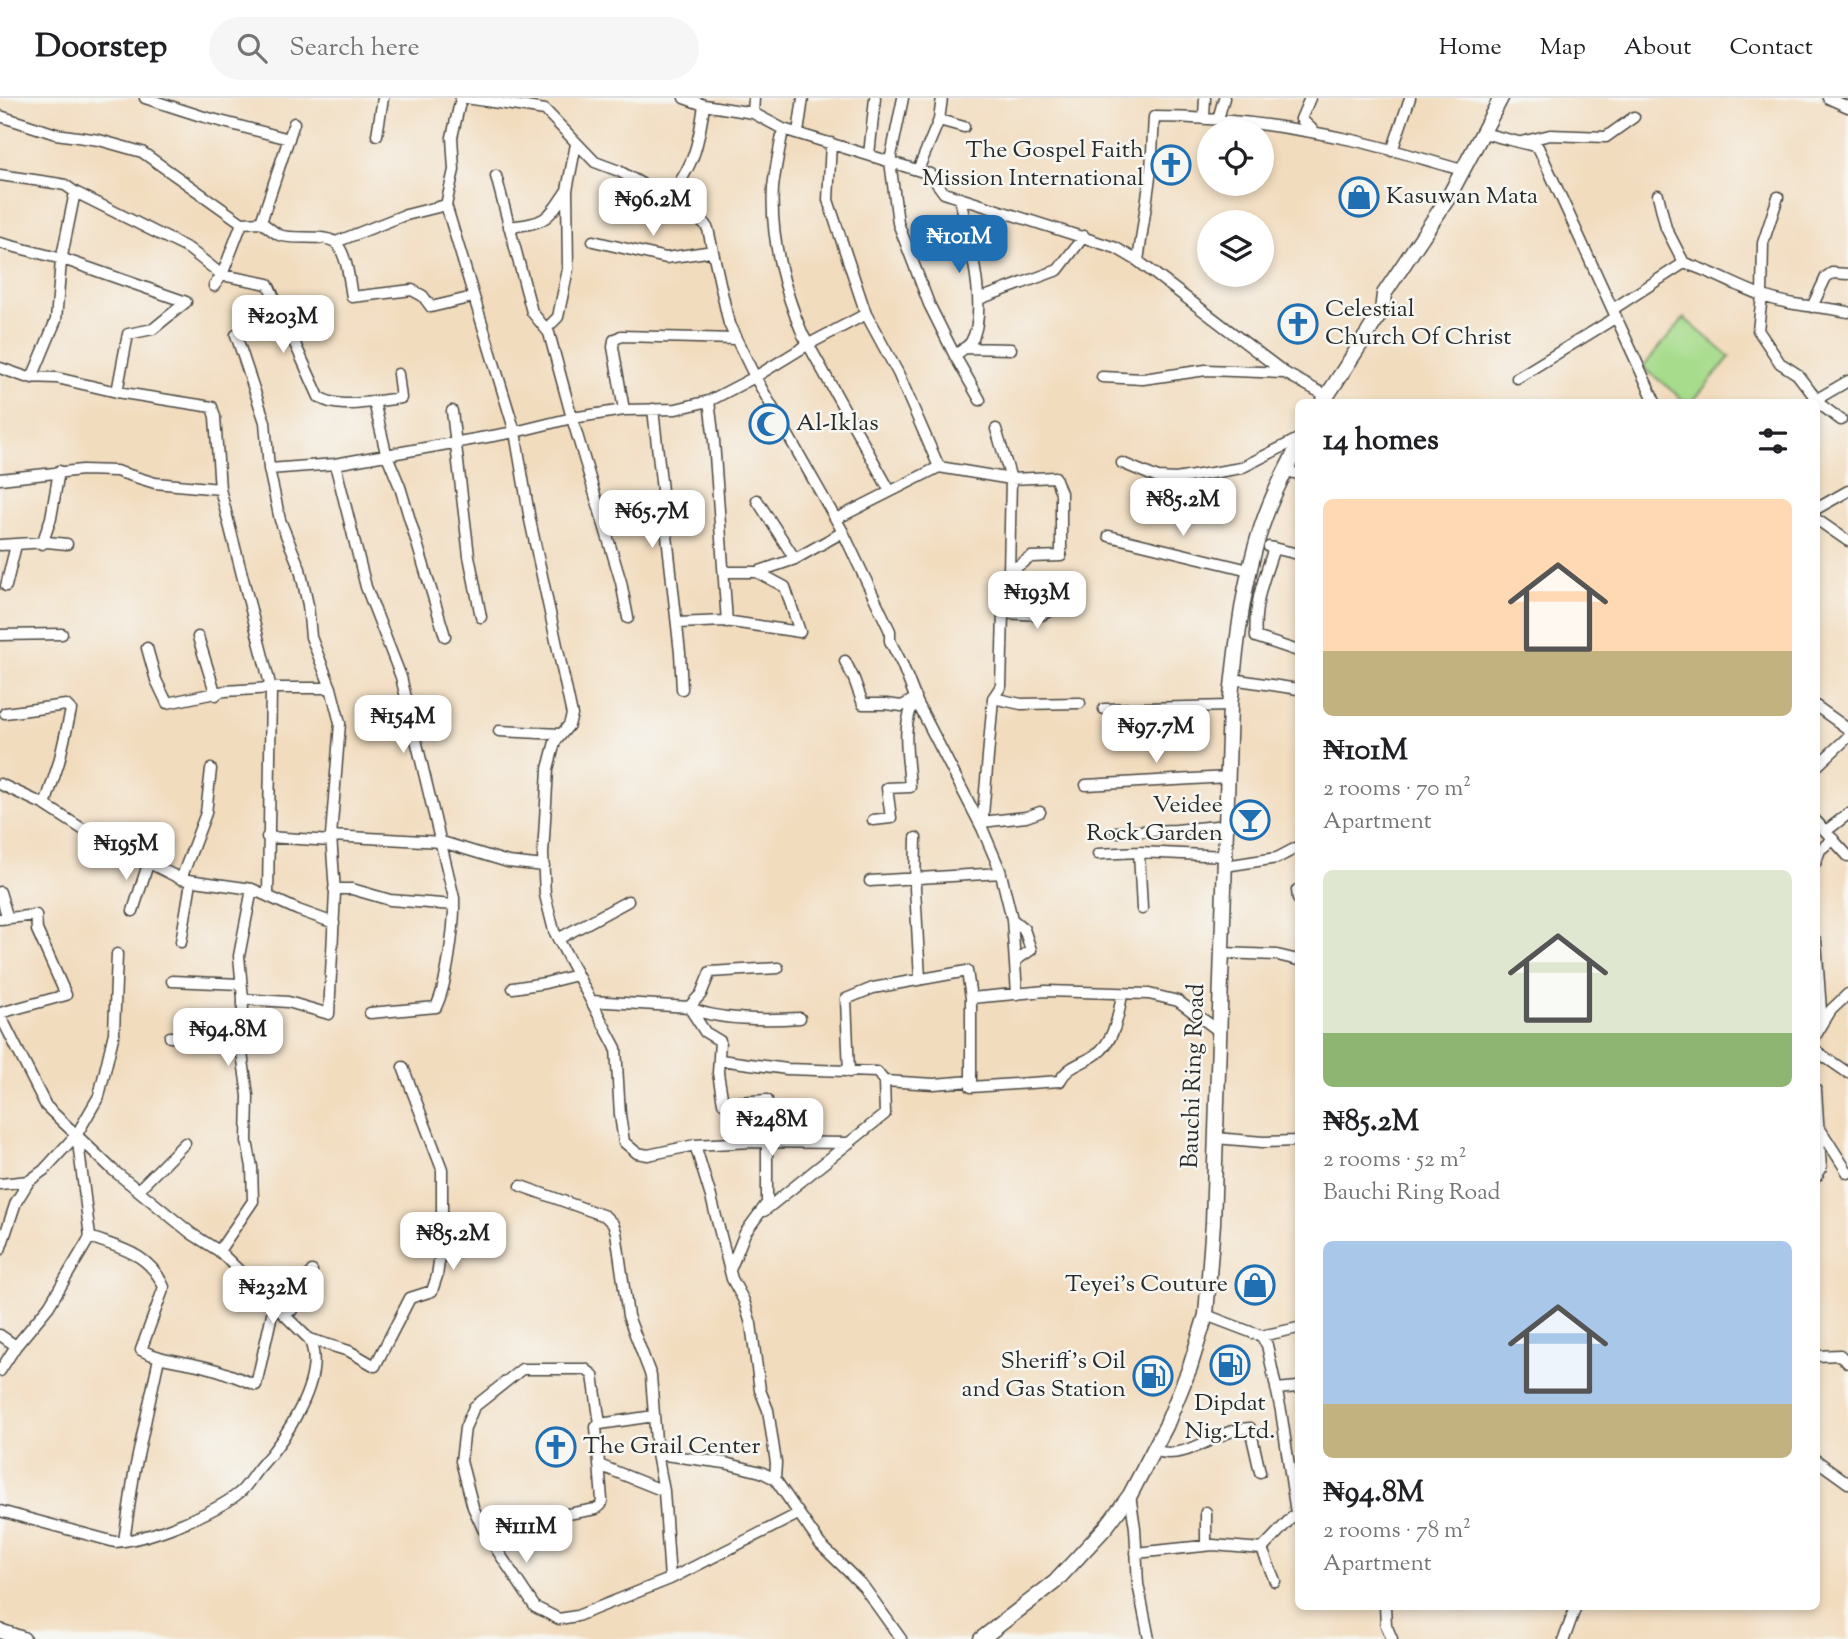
<!DOCTYPE html>
<html lang="en">
<head>
<meta charset="utf-8">
<style>
  :root { --surface:#fff; --page:#f6f6f6; --text:#202124; --muted:#757577; --line:#e0e0e0; --accent:#1f6fb2 }
  body { margin:0; font-family:"Sorts Mill Goudy",serif; background:var(--page); color:var(--text); height:100vh; display:flex; flex-direction:column; font-size:26px; white-space:nowrap }
  * { box-sizing:border-box; margin:0 }
  p { font-size:23px; color:var(--muted) }
  .icon { flex:none; width:38px; height:38px; fill:none; stroke:currentColor; stroke-width:2; stroke-linecap:round; stroke-linejoin:round }
  .map { position:relative; flex:1; overflow:hidden }
  .side { position:absolute; left:1295px; top:301px; width:525px; height:1211px; display:flex; flex-direction:column; background:var(--surface); border-radius:10px; box-shadow:0 4px 10px #0003 }
  .side>* { flex:none }
  .controls { position:absolute; left:1197px; top:21px; display:grid; gap:14px }
  .controls a { display:grid; place-items:center; width:77px; height:77px; border-radius:50%; background:var(--surface); box-shadow:0 4px 10px #0003; font-size:35px }
  .price { position:absolute; translate:-50% -60px; padding:0 16px; border-radius:14px; background:#fff; color:#222; font-size:23px; line-height:46px; filter:drop-shadow(0 2px 4px #0008) }
  .price::after { content:''; position:absolute; left:50%; top:42px; width:21px; height:16px; margin-left:-10px; background:inherit; clip-path:polygon(0 0,100% 0,50% 100%) }
  .price.current { background:var(--accent); color:#fff }
  ul { padding:0; list-style:none }
  li { display:grid; align-content:center; gap:14px; height:371px; padding:0 28px }
  li span { display:grid; place-items:center; height:217px; border-radius:10px; color:#555 }
  li>.icon { margin-inline-start:auto }
  span .icon { width:126px; height:126px; fill:#fffc; stroke-width:1 }
  li b { font-size:30px }
  h2 { display:flex; justify-content:space-between; align-items:center; height:84px; padding:0 28px; font-size:30px }
  header { display:flex; align-items:center; gap:42px; box-sizing:border-box; height:98px; padding:0 35px; background:var(--surface); border-bottom:2px solid var(--line) }
  header strong { font-size:33px }
  nav { display:flex; gap:38px; margin-inline-start:auto; font-size:24px }
  .search { width:490px; height:63px; background:var(--page); display:flex; align-items:center; gap:18px; box-sizing:border-box; padding:0 24px; border-radius:38px; color:var(--muted); font-size:26px }
  .map>svg:first-child { display:block }
  .pitch { fill:#a7dc8c; stroke:#69845c; stroke-width:2 }
  .lines { fill:none; stroke-linecap:round; stroke-linejoin:round }
  .minor-casing { stroke:#494641; stroke-width:13 }
  .major-casing { stroke:#494641; stroke-width:17 }
  .minor { stroke:#fff; stroke-width:10 }
  .major { stroke:#fff; stroke-width:14 }
  .labels { text-anchor:middle; dominant-baseline:central; stroke-width:5; stroke-linejoin:round; paint-order:stroke }
  .poi-label { font-size:24px; fill:#2b2b2b; stroke:#f6f6f2; text-anchor:end }
  .street-label { font-size:24px; fill:#2b2b2b; stroke:#f6f6f2 }
</style>
</head>
<body>
<header>
<strong>Doorstep</strong>
<div class="search"><svg class="icon" aria-label="search" viewBox="0 0 24 24"><circle cx="10" cy="10" r="6"/><path d="M15 15l6 6"/></svg>Search here</div>
<nav><a>Home</a><a>Map</a><a>About</a><a>Contact</a></nav>
</header>
<div class="map">
<svg width="1848" height="1541" viewBox="0 0 1848 1541">
  <rect width="100%" height="100%" fill="#f6f6f2"/>
  <filter id="ink" filterUnits="userSpaceOnUse"><feTurbulence type="fractalNoise" baseFrequency=".0143" numOctaves="2"/><feDisplacementMap in="SourceGraphic" scale="14" xChannelSelector="R" yChannelSelector="G"/><feConvolveMatrix kernelMatrix="1 2 1 2 8 2 1 2 1" color-interpolation-filters="sRGB"/></filter>
  <filter id="wash" filterUnits="userSpaceOnUse"><feTurbulence type="fractalNoise" baseFrequency=".00686" numOctaves="4" result="noise"/><feDisplacementMap in="SourceGraphic" scale="28" xChannelSelector="R" yChannelSelector="G"/><feGaussianBlur stdDeviation="1.57" result="paint"/><feColorMatrix in="noise" values="0 0 0 0 0 0 0 0 0 0 0 0 0 0 0 0 0 1.4 0 .05"/><feComposite in="paint" operator="in"/></filter>
  <g filter="url(#wash)">
    <rect width="100%" height="100%" fill="#f2dcbe"/>
    <path class="pitch" d="M1684,220l46,39 -38,45h-6l-43,-35z"/>
  </g>
  <g filter="url(#ink)">
    <g class="lines">
      <g class="minor-casing">
        <path id="minor" d="M145,0l56,18 88,23
          M461,0l-9,39 2,33 -8,35 69,227 15,88 42,195 -3,10 -14,17 -7,27 -5,85 2,41 9,36 62,117 4,67 4,27 13,11 11,2 47,-10 16,52 21,82 12,22 7,23 9,66 8,20 8,53 -1,16
          M466,0l79,12 50,52 24,9 37,21 48,31 4,6 21,95 26,53 88,155 47,99v10l12,23 15,38 65,126 18,42 12,49 12,10 7,21 -16,11
          M684,0l20,7 49,8 30,16 147,45 14,19 172,55 22,13 147,112 42,23
          M903,0l-13,63 8,62 31,81 26,52 25,44
          M1310,0l-9,21 15,14
          M1828,0l20,9
          M753,15l1,-15
          M0,18l56,18 43,6 43,12 100,71
          M1204,19l1,-19
          M1218,21l6,-21
          M939,22l25,7
          M783,31c-3,19 -8,39 -10,59 -3,48 11,103 30,147l87,156
          M798,35l5,-35
          M1483,35l55,14 117,255
          M377,37l6,-37
          M1521,44l29,-7 56,2 28,-20
          M831,45l-3,57 38,114 32,59 41,94
          M1392,53l18,-53
          M869,57l6,-57
          M918,72l21,-50 3,-22
          M0,77l54,8 11,2 10,7 114,57 33,26 46,9 51,113c15,10 36,7 52,5l4,4 11,47 14,34 45,149
          M496,78l36,136 17,21 23,85 49,164 7,36
          M1658,97l8,33 18,35
          M1778,99l-15,46 -1,53 -4,34 22,33 17,11 24,31 20,15
          M668,102c26,-37 30,-51 36,-95
          M261,124c6,4 12,10 18,13 16,6 49,-2 58,9 11,14 12,37 15,53l60,-7 11,6 8,11 42,-10
          M509,129c37,-5 37,-5 58,-37
          M593,143l73,17 47,-7
          M336,144l66,-26 44,-11
          M0,145l66,17 120,42
          M1138,163l13,-91 3,-53c66,0 133,9 198,23 37,8 74,20 110,30
          M214,188l8,-11 20,-52 19,-1 33,-99
          M979,201l79,-29 26,-34
          M1812,209l14,-30 6,-4 16,1
          M1613,211l71,-46c27,8 50,22 77,32 27,11 58,11 87,17
          M546,231l12,-12 10,-48 -1,-79 9,-46
          M964,250l47,1
          M955,258c4,-4 12,-9 16,-14 19,-33 -4,-108 -11,-144
          M0,270l26,9 31,1 60,14 95,15 3,10 5,72 51,199 -3,208
          M1102,279l41,2 63,-9 79,3
          M32,280l24,-58 5,-59 14,-69
          M1517,280l98,-60
          M117,294l11,-58 25,-5 33,-27
          M709,303l5,40 13,181
          M371,304l30,-4 -3,-24
          M1812,304l36,-21
          M653,311l27,244 2,36
          M624,312l-11,-63 1,-7 7,-4 115,3
          M452,313l17,145 12,61
          M996,331l15,50 44,-2 6,16v63l-30,1 -22,15
          M1122,365l36,15 18,1 65,-11 57,-29
          M335,366l31,123 35,90 53,221c1,26 -7,87 -18,109l-66,6
          M269,371l66,-5 180,-32 57,-14 52,-8 52,-1 33,-8 46,-24 54,-33 57,-30
          M1286,373l12,3
          M0,381l82,-9 34,1 39,12 65,6
          M757,402l38,59 48,-27
          M1816,411l32,-18
          M836,421l103,-52 72,12 -2,93 -6,41 -2,73 -8,12 -11,129
          M1816,421l32,22
          M1109,438l140,34
          M42,446l9,-26 8,-47
          M0,447l47,-3 20,2
          M1269,449l29,7
          M1274,450c-10,30 -21,58 -18,89l42,14
          M724,474h33l38,-13
          M6,488l10,-41
          M1003,515l38,2 22,-10
          M677,525l48,-2 75,11 -15,-45 -28,-15
          M0,537l62,-1
          M198,539l18,58
          M147,550l9,32 11,23 58,-12 46,-3h60
          M845,563l9,18 9,25h23l16,2 12,-7
          M1232,581l66,10
          M993,600l28,6 59,-1
          M1816,608l32,23
          M1104,611l126,-3
          M5,615l61,-8 5,5 -12,52 -14,43
          M499,633l61,3
          M1816,669l32,-30
          M0,686l45,21 39,25 97,49 71,10 46,21 36,13
          M1086,687l142,-8
          M873,722l18,-2 -4,-30 23,-1c-2,-33 -10,-59 6,-90
          M1816,723l32,35
          M982,724l44,-5 14,-5
          M1826,733l22,-17
          M1116,734l60,-2 51,-5
          M331,738l111,6 66,20 36,4
          M267,739l65,4
          M916,740l-1,50 5,91
          M1139,754l3,57
          M1098,756l41,-2 87,4
          M1816,764l4,-12 13,-11
          M1225,768l52,-8 21,-11
          M181,781l25,-66 5,-44
          M870,783l131,-8
          M334,791h18l38,11 64,5
          M1297,792l1,9
          M0,794l8,27
          M133,813l15,-47
          M0,821l36,-4 1,15 29,65 -66,18
          M1012,821l5,75
          M558,841l70,-38
          M1816,843l6,84
          M181,844l10,-60
          M1221,855l56,2 21,5
          M778,870l-68,4 -9,22 -12,13c26,14 81,13 111,11
          M172,883l68,3
          M513,890l32,-5 32,-8
          M243,901l45,3 41,12 6,-122 -4,-56 9,-113 -9,-35 -20,-51 -3,-32 -8,-36 -20,-49 -11,-51 -4,-47 -29,-87 42,-28
          M591,903l98,6 16,25 15,9 -2,32 5,30 44,-3v103l-22,30 -15,37
          M0,917l46,91 67,64 79,64 27,17 90,88c19,38 -25,102 -50,129 -7,8 -12,19 -20,25 -26,21 -92,47 -124,49l-115,-31
          M1816,937l15,-25 17,-16
          M170,939l72,2
          M1816,953l32,22
          M720,962l67,9 90,3 7,9 1,33 -121,97
          M849,974l-3,-73 27,-11 94,-17 4,27
          M884,983l50,3 37,-3v-83l75,-7 103,3 29,7 41,30
          M971,983v6l89,-6c7,-15 22,-17 35,-26 19,-12 24,-41 27,-61
          M1816,992l5,79 -5,8
          M1820,1031l28,44
          M1215,1040l48,4 35,-1
          M695,1047l56,-3 98,1
          M0,1086l29,-3
          M521,1088l84,30 8,8 3,8 12,84 23,60 6,78 7,37 6,88
          M139,1091l46,-46
          M90,1139c32,12 59,16 74,50l-23,63c21,11 45,11 69,18 15,4 31,11 46,17l18,-80 18,5 20,-39
          M0,1152l16,-48 13,-21 15,-11 33,-36 22,-38 15,-63 3,-79
          M219,1153l34,-50 -1,-34 -5,-26 1,-45 -6,-43 1,-54 -4,-43 13,-67
          M1206,1217l55,21 6,9 14,66 15,102 2,3
          M0,1237l16,11 -16,25
          M1261,1238l37,-8
          M309,1241l40,12 26,15 35,-68 22,-7 5,-15 5,-35v-72l-39,-102
          M16,1248l33,-40 41,-69 -13,-103
          M1816,1258l24,-1 8,8
          M1276,1291l22,-2
          M600,1326l-7,-49 -8,-6h-63l-48,38 -9,21 -4,33 12,46 10,22 52,78 24,12 18,-3 93,-37 128,-65
          M1153,1352c35,13 62,-21 97,-22l10,44
          M657,1356l68,9 36,9 14,7 45,65 43,42 38,53
          M1816,1362l32,23
          M599,1367l65,26
          M1130,1397l5,33 3,56 11,55
          M483,1431l113,-20 5,-4 1,-5 -6,-73 4,-3 54,-8
          M124,1443l10,-67 25,-116
          M1206,1448v-34
          M1262,1451l34,-36
          M1136,1455l77,-8 49,4 13,32
          M1385,1508l1,19 6,14
          M1564,1541l12,-33"/>
      </g>
      <g class="major-casing">
        <path id="major" d="M1323,304l59,-91 2,-17 64,-96 53,-100
          M0,1533l23,8
          M981,1541l74,-57 51,-55 24,-32 36,-69 24,-59 16,-52 7,-92 17,-517c7,-68 14,-138 40,-202 8,-20 19,-39 28,-58"/>
      </g>
      <use href="#minor" class="minor"/>
      <use href="#major" class="major"/>
    </g>
  </g>
  <defs>
    <g id="church-ring" transform="scale(2.0125)"><circle r="9.5" fill="#f6f6f2" stroke="#1f6fb2" stroke-width="1.5"/><path d="M-1.2-6h2.4v3.5h3.3v2.4h-3.3V6h-2.4V-.1h-3.3v-2.4h3.3Z" fill="#1f6fb2"/></g>
    <g id="shop-ring" transform="scale(2.0125)"><circle r="9.5" fill="#f6f6f2" stroke="#1f6fb2" stroke-width="1.5"/><path d="M-5-2.5h2.3a2.7 3.5 0 0 1 5.4 0H5L5.5 6h-11ZM-1.5-2.5h3a1.5 2.3 0 0 0-3 0Z" fill="#1f6fb2"/></g>
    <g id="mosque-ring" transform="scale(2.0125)"><circle r="9.5" fill="#f6f6f2" stroke="#1f6fb2" stroke-width="1.5"/><path d="M3.5-4.9A6 6 0 1 0 3.5 4.9A5 5 0 1 1 3.5-4.9Z" fill="#1f6fb2"/></g>
    <g id="bar-ring" transform="scale(2.0125)"><circle r="9.5" fill="#f6f6f2" stroke="#1f6fb2" stroke-width="1.5"/><path d="M-6-5H6L.8 .8V4.5H3.5V6h-7V4.5H-.8V.8Z" fill="#1f6fb2"/></g>
    <g id="fuel-ring" transform="scale(2.0125)"><circle r="9.5" fill="#f6f6f2" stroke="#1f6fb2" stroke-width="1.5"/><path d="M-5.5-6h7V0h2V4h1.3V-2.5L3-4.5l.8-.8L6-3V5H2.5V1h-1V6h-7ZM-4.2-4.7v3.2H.2V-4.7Z" fill="#1f6fb2"/></g>
  </defs>
  <g fill-rule="evenodd">
    <use href="#church-ring" x="1171" y="67"/>
    <use href="#shop-ring" x="1359" y="99"/>
    <use href="#church-ring" x="1298" y="226"/>
    <use href="#mosque-ring" x="769" y="326"/>
    <use href="#bar-ring" x="1250" y="722"/>
    <use href="#shop-ring" x="1255" y="1187"/>
    <use href="#fuel-ring" x="1230" y="1267"/>
    <use href="#fuel-ring" x="1153" y="1278"/>
    <use href="#church-ring" x="556" y="1349"/>
  </g>
  <g class="labels">
    <g class="poi-label">
      <text x="1144" y="53">The Gospel Faith<tspan x="1144" dy="28">Mission International</tspan></text>
      <text x="1386" y="99" text-anchor="start">Kasuwan Mata</text>
      <text x="1325" y="212" text-anchor="start">Celestial<tspan x="1325" dy="28">Church Of Christ</tspan></text>
      <text x="796" y="326" text-anchor="start">Al-Iklas</text>
      <text x="1223" y="708">Veidee<tspan x="1223" dy="28">Rock Garden</tspan></text>
      <text x="1228" y="1187">Teyei's Couture</text>
      <text x="1126" y="1264">Sheriff's Oil<tspan x="1126" dy="28">and Gas Station</tspan></text>
      <text x="1230" y="1306" text-anchor="middle">Dipdat<tspan x="1230" dy="28">Nig. Ltd.</tspan></text>
      <text x="583" y="1349" text-anchor="start">The Grail Center</text>
    </g>
    <g class="street-label">
      <text transform="translate(1194 978) rotate(-88)">Bauchi Ring Road</text>
    </g>
  </g>
</svg>
<div class="controls">
<a><svg class="icon" aria-label="locate" viewBox="0 0 24 24"><circle cx="12" cy="12" r="6"/><path d="M12 2v4M12 18v4M2 12h4M18 12h4"/></svg></a>
<a><svg class="icon" aria-label="layers" viewBox="0 0 24 24"><path d="M12 4l9 5-9 5-9-5zM3 14l9 5 9-5"/></svg></a>
</div>
<b class="price" style="left:653px;top:140px">₦96.2M</b>
<b class="price current" style="left:959px;top:177px">₦101M</b>
<b class="price" style="left:283px;top:257px">₦203M</b>
<b class="price" style="left:1183px;top:440px">₦85.2M</b>
<b class="price" style="left:652px;top:452px">₦65.7M</b>
<b class="price" style="left:1037px;top:533px">₦193M</b>
<b class="price" style="left:403px;top:657px">₦154M</b>
<b class="price" style="left:1156px;top:667px">₦97.7M</b>
<b class="price" style="left:126px;top:784px">₦195M</b>
<b class="price" style="left:228px;top:970px">₦94.8M</b>
<b class="price" style="left:772px;top:1060px">₦248M</b>
<b class="price" style="left:453px;top:1174px">₦85.2M</b>
<b class="price" style="left:273px;top:1228px">₦232M</b>
<b class="price" style="left:526px;top:1467px">₦111M</b>
<section class="side">
<h2>14 homes<svg class="icon" aria-label="filters" viewBox="0 0 24 24"><path d="M4 7h16M4 17h16"/><circle cx="9" cy="7" r="2"/><circle cx="15" cy="17" r="2"/></svg></h2>
<ul>
<li><span style="background:linear-gradient(#ffd9b3 70%,#c2b280 0)"><svg class="icon" aria-label="home" viewBox="0 0 24 24"><path d="M3 11l9-7 9 7M6 9v11h12V9"/></svg></span><div><b>₦101M</b><p>2 rooms · 70 m²</p><p>Apartment</p></div></li>
<li><span style="background:linear-gradient(#dfe7d0 75%,#8fb573 0)"><svg class="icon" aria-label="home" viewBox="0 0 24 24"><path d="M3 11l9-7 9 7M6 9v11h12V9"/></svg></span><div><b>₦85.2M</b><p>2 rooms · 52 m²</p><p>Bauchi Ring Road</p></div></li>
<li><span style="background:linear-gradient(#a9c7e8 75%,#c2b280 0)"><svg class="icon" aria-label="home" viewBox="0 0 24 24"><path d="M3 11l9-7 9 7M6 9v11h12V9"/></svg></span><div><b>₦94.8M</b><p>2 rooms · 78 m²</p><p>Apartment</p></div></li>
</ul>
</section>
</div>
</body>
</html>
